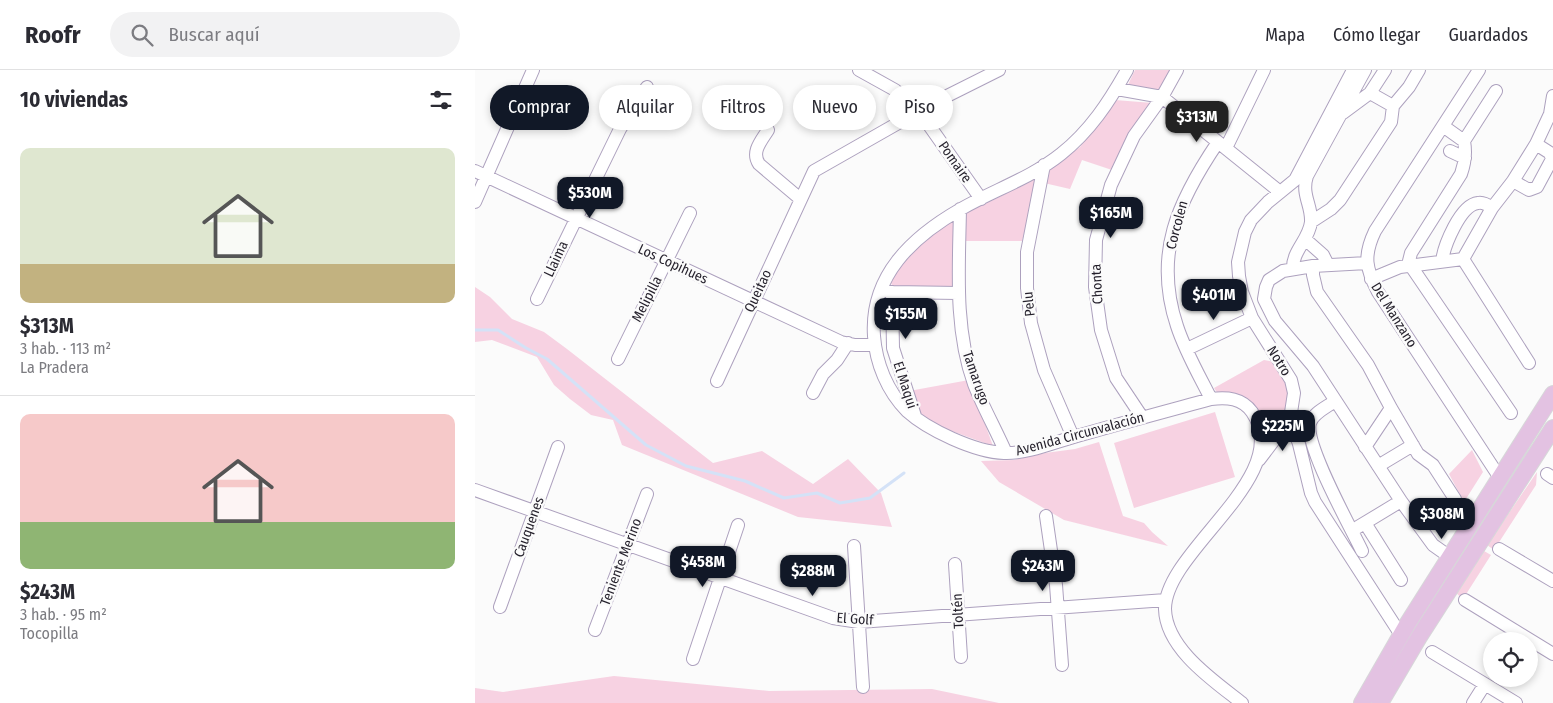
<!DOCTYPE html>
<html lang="es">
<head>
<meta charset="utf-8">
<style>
  :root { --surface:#fff; --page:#f2f2f3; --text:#2b2b33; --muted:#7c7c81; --line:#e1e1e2; --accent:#111827 }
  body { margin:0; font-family:"Fira Sans Condensed",sans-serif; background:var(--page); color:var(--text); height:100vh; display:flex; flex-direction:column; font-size:19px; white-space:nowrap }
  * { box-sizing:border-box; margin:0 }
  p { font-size:16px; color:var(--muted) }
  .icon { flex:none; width:28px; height:28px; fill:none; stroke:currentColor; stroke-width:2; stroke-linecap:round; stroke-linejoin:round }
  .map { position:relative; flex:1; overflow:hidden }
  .sheet { display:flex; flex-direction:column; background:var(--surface); width:475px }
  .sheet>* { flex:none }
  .banner { position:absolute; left:15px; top:15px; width:475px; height:45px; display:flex; gap:10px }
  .buttons { position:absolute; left:1008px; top:562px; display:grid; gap:10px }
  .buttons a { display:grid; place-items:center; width:55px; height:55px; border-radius:50%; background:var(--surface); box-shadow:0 2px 8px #0003; font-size:25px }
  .price { position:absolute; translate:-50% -42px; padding:0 11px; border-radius:10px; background:var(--accent); color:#fff; font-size:16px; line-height:32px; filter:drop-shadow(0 1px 2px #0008) }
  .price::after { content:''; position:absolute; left:50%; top:30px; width:15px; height:11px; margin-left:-8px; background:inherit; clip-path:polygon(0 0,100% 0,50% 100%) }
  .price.active { background:#222; color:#fff }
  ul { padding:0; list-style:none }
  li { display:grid; align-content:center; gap:10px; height:265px; padding:0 20px }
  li+li { border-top:1px solid var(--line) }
  li span { display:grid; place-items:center; height:155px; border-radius:10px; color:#555 }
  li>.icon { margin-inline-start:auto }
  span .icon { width:90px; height:90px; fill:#fffc; stroke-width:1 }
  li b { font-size:21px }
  h2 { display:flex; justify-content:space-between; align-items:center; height:60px; padding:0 20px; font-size:21px }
  .chip { padding:0 18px; border-radius:22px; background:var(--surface); box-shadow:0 2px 8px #0003; font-size:18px; line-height:45px }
  .chip.active { background:var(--accent); color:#fff }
  header { display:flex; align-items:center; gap:30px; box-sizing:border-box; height:70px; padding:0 25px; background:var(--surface); border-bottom:1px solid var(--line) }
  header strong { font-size:24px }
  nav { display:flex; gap:28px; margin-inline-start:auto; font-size:18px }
  .search { width:350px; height:45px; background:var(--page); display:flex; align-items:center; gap:12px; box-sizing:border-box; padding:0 18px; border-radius:28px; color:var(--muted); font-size:19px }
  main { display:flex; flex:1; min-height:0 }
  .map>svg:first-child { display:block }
  .green { fill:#f7d2e2 }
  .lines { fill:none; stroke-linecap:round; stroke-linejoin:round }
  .stream { stroke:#d4e2f7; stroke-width:3 }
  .minor-casing { stroke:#ada1be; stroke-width:14 }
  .major-casing { stroke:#d7d7d9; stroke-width:18 }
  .minor { stroke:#fff; stroke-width:12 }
  .major { stroke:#e3c2e2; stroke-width:16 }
  .labels { text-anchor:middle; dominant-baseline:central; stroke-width:5; stroke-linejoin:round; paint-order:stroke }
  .street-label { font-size:14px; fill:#231f2a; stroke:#fbfbfb }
</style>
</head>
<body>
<header>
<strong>Roofr</strong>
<div class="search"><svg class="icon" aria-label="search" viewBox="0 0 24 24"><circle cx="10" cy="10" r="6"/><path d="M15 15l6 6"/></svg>Buscar aquí</div>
<nav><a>Mapa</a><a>Cómo llegar</a><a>Guardados</a></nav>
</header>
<main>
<section class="sheet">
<h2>10 viviendas<svg class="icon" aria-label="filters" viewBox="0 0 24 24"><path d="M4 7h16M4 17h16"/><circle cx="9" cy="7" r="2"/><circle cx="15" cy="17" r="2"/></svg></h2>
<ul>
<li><span style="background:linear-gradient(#dfe7d0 75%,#c2b280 0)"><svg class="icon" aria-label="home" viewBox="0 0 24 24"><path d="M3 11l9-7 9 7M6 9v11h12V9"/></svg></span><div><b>$313M</b><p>3 hab. · 113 m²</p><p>La Pradera</p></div></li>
<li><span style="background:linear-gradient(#f6c9c9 70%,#8fb573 0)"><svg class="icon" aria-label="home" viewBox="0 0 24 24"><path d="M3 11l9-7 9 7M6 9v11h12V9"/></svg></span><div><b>$243M</b><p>3 hab. · 95 m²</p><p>Tocopilla</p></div></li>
</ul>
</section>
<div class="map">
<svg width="1078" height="633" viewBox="0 0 1078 633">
  <rect width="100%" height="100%" fill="#fbfbfb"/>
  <path class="green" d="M660,0h35l-13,25 -32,-4z
    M640,30l38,3 -41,67 -30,-10 -12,29 -26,-6 4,-13 32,-23z
    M563,108l-16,63h-60v-26z
    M482,146l-1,73h-62l-3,-6 12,-23 29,-27z
    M0,217l15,10 22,22 32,13 23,17 146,114 49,-12 51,33 35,-25 33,34 11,34 -94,-10 -176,-72 -9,-25 -22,-5 -21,-16 -16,-14 -17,-28 -45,-17 -17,2z
    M789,290l10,2c10,17 22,36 11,56 -4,9 -13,18 -19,26l-2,-19 -6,-14 -40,-17 -4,-6z
    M494,310l24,66 -47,-17 -31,-16 -6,-22z
    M740,342l20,65 -101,31 -20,-65z
    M624,372l24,74 21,7 8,9 16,14 -104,-26 -65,-38 -18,-21 33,-1 31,-7 30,-4z
    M997,380l11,22 -19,30 -15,-28z
    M1062,402l-1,13 -42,65 -7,-5z
    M1009,481l7,4 -28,44 -7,-6z
    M139,606l155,15 163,-2 67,14h-524v-15l28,4z"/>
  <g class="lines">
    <path class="stream" d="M0,260h23l28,18 21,11 99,86 40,21 59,15 39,17 33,-5 23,10 30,-5 34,-25"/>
    <g class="minor-casing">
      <path id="minor" d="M384,0l36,20 24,21 62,88
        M652,0c-18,32 -37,61 -66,84 -30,24 -67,36 -100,55 -49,28 -91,67 -87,127 2,27 13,55 33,75 21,19 68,41 97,42 23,1 51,-11 73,-17 45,-13 90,-25 134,-37 16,-2 31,-1 41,13 44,64 -87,138 -87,197 1,40 49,72 77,94
        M878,0l-58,110 -27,22 -17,18 -6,12 -7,30 1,14 3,16 10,26 39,62 3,13 -4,26 9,25 12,49 4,9 86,133
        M1004,0l-104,161c-12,25 -9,38 3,61l122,186
        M642,19l45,8 118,95
        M895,23l23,13 16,-19 10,-17
        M868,43l27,-20 15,-23
        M968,56l21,15c2,11 1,22 -3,33l-50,79 -2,8 4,8 98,144
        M293,60c-7,11 -17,22 -9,34l39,33 2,4
        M989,71l32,-50
        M751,78l38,-78
        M975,81l15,7
        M569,95l-17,87v36l4,35 13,47 29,67
        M0,101l366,171 14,3h20
        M1038,111l16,9 8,-3 15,-28 -2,-6 -14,-9
        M0,132l58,-132
        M485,139c-1,58 -6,119 14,175 9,23 22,46 32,69
        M836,152l20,-13 9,-9 51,-78 2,-16
        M831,170l17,15 5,10
        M988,189l66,104
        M967,191c2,-15 18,-56 36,-58 5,-1 10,2 14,5
        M892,193l-54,3 -30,5 -14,9 -3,7 -2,12 11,22 38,45 88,135 32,44 17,12
        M838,196v9l4,17 51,73 23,43 27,46 15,11 22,34
        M818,199c-1,-18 16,-29 18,-47 1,-17 -10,-27 -4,-46l58,-106
        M896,209l29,-12 63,-8 29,-51 21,-27 23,-37 14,-30 3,-18
        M406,220l11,2 1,56 22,68
        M417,222l66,1
        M62,229l83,-170 27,-42
        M712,279l65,-31
        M143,289l72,-146
        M242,311l97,-210 123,-70 62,-31
        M338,323l10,-19 14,-14 11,-17
        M736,329c-12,-24 -26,-48 -34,-73 -24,-72 1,-125 41,-184
        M860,331c-8,6 -22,12 -25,22 -6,21 41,105 52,128
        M667,347l-26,-39 -15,-48 -6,-43 1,-47 15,-55 23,-49 28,-39 15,-27
        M890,377l26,-39
        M784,390l31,-41
        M903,396l35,-21
        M1072,404l6,4
        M0,420l358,128 26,4 307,-22
        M571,446l10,69 6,80
        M890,453l36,57
        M883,457l43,-26
        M379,476l9,141
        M1024,479l54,32
        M480,494l6,93
        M990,530l88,54
        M25,537l58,-160
        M120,560l52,-136
        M957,582l84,51
        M218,589l45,-134
        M998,633l12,-19"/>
    </g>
    <g class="major-casing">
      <path id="major" d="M887,633l46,-80 145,-229
        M905,633l39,-66 134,-209"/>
    </g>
    <use href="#minor" class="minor"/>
    <use href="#major" class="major"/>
  </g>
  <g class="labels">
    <g class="street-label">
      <text transform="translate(480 92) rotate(55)">Pomaire</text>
      <text transform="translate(702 155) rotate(-75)">Corcolen</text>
      <text transform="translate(81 189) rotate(-65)">Llaima</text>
      <text transform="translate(198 194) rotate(25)">Los Copihues</text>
      <text transform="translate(622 214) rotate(-93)">Chonta</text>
      <text transform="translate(283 221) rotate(-65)">Queitao</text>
      <text transform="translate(172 229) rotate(-63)">Melipilla</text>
      <text transform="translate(554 234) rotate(-96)">Pelu</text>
      <text transform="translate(919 245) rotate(58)">Del Manzano</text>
      <text transform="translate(804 291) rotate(58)">Notro</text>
      <text transform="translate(501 308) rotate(71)">Tamarugo</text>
      <text transform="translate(430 315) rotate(72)">El Maqui</text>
      <text transform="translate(605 364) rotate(-15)">Avenida Circunvalación</text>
      <text transform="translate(54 457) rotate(-70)">Cauquenes</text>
      <text transform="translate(146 492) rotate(-69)">Teniente Merino</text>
      <text transform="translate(483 541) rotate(-93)">Toltén</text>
      <text transform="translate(380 549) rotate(4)">El Golf</text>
    </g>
  </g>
</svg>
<div class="buttons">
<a><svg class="icon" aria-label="locate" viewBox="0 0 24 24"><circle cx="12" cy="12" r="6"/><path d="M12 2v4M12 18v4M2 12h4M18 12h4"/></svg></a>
</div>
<b class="price active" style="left:722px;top:73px">$313M</b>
<b class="price" style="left:115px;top:149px">$530M</b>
<b class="price" style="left:636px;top:169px">$165M</b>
<b class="price" style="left:739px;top:251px">$401M</b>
<b class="price" style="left:431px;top:270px">$155M</b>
<b class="price" style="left:808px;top:382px">$225M</b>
<b class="price" style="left:967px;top:470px">$308M</b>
<b class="price" style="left:228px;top:518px">$458M</b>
<b class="price" style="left:568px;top:522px">$243M</b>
<b class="price" style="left:338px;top:527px">$288M</b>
<div class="banner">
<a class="chip active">Comprar</a>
<a class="chip">Alquilar</a>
<a class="chip">Filtros</a>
<a class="chip">Nuevo</a>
<a class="chip">Piso</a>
</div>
</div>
</main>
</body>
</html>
